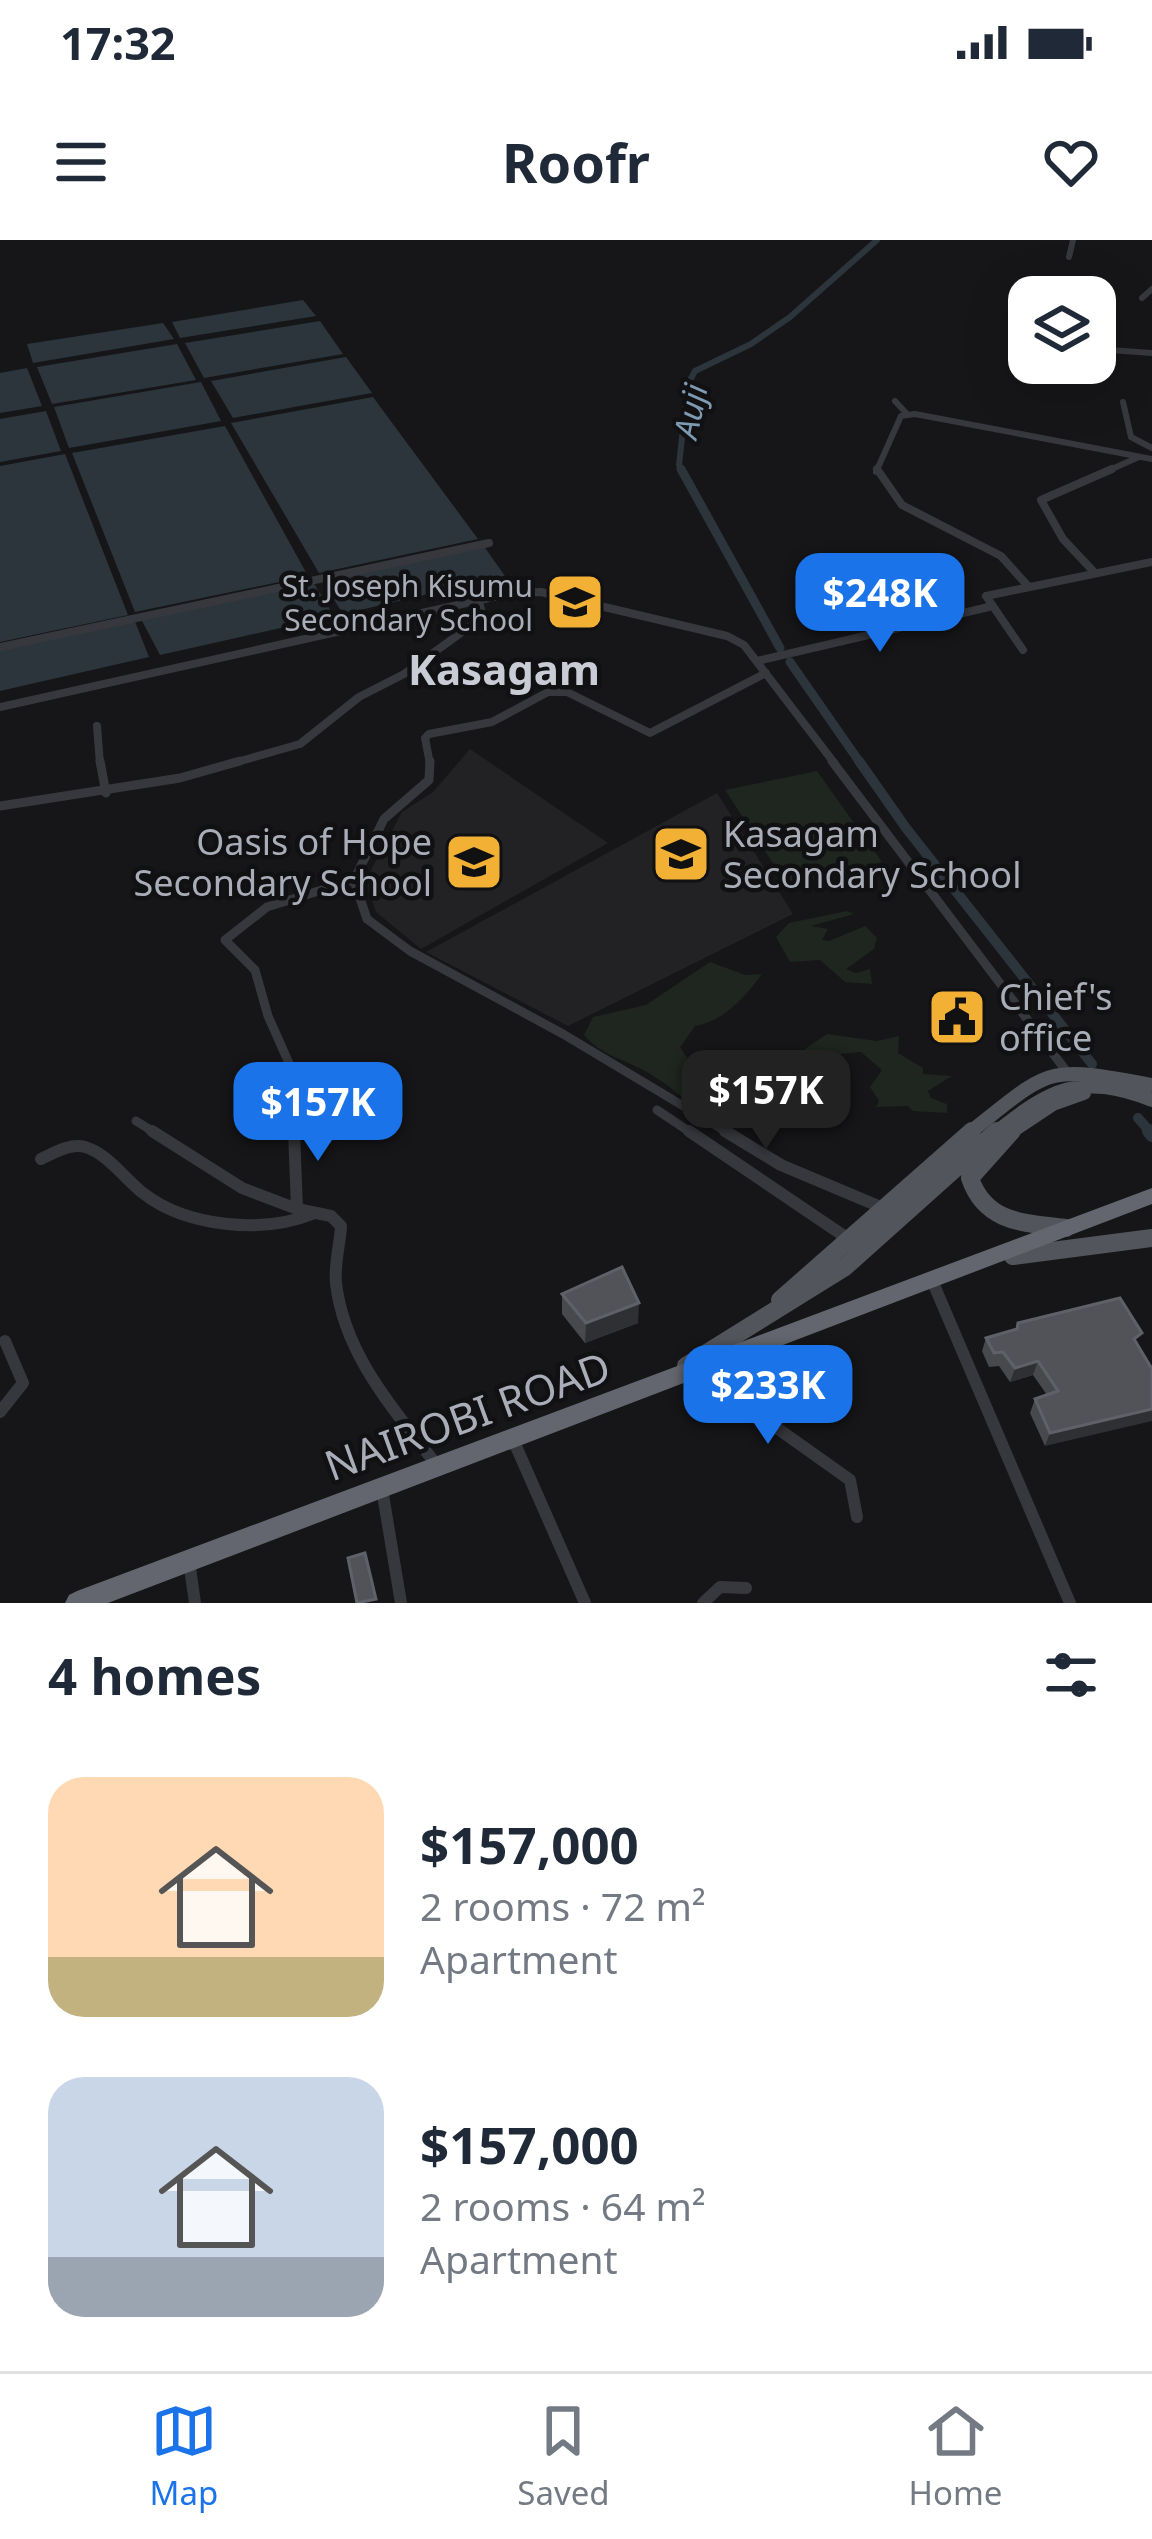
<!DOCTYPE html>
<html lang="en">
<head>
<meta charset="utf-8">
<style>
  :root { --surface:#fff; --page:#f6f6f7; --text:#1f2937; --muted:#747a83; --line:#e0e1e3; --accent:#1a73e8 }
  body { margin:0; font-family:"Noto Sans",sans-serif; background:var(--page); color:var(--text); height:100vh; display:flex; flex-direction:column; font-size:45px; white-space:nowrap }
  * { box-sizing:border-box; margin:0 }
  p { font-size:39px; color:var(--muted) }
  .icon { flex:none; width:66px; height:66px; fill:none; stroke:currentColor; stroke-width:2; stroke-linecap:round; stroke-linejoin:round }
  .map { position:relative; height:1363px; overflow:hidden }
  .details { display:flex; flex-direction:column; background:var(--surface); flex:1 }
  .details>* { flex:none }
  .buttons { position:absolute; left:1008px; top:36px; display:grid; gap:24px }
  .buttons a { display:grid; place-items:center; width:108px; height:108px; border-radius:24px; background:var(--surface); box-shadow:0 12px 48px #0002; font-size:60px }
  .price { position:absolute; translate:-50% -102px; padding:0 27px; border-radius:24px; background:var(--accent); color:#fff; font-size:39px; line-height:78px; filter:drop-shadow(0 3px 6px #0008) }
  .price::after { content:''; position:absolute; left:50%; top:72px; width:36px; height:27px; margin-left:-18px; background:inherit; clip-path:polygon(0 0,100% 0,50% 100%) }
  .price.active { background:#222; color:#fff }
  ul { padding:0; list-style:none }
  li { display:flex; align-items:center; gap:36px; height:300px; padding:0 48px }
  li span { display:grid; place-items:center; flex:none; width:336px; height:240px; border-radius:36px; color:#555 }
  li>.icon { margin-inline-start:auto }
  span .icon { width:144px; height:144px; fill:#fffc; stroke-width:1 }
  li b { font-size:51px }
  h2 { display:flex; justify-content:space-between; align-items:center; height:144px; padding:0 48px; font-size:51px }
  .status { display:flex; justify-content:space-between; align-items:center; height:84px; padding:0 60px; background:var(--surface); direction:ltr }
  .status svg { height:33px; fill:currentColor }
  header { display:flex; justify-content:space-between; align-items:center; height:156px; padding:0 48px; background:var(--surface); font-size:54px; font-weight:700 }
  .tabs { display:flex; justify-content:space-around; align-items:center; height:168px; border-top:3px solid var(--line); background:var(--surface); font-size:33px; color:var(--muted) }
  .tabs a { display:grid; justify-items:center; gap:6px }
  .tabs .active { color:var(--accent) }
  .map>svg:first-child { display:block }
  .built { fill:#222225 }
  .green { fill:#1e261f }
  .water { fill:#2c353c }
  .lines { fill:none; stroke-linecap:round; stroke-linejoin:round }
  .canal-far3 { stroke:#2c353c; stroke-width:6 }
  .canal-far2 { stroke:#2c353c; stroke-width:9 }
  .canal-far1 { stroke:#2c353c; stroke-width:10 }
  .canal { stroke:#2c353c; stroke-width:14 }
  .street-far3 { stroke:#37383d; stroke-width:6 }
  .street-far2 { stroke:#37383d; stroke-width:8 }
  .street-far1 { stroke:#37383d; stroke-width:9 }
  .street { stroke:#37383d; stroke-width:12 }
  .primary-far1 { stroke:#53555c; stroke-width:14 }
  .primary { stroke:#53555c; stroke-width:18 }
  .highway { fill:#63666e; fill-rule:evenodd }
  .wall { fill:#47494d }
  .shaded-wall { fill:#2f3033 }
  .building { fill:#525359; stroke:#5f6168; stroke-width:3 }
  .labels { text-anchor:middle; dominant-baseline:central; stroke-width:9; stroke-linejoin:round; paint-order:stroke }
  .far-poi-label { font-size:30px; fill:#a8adb8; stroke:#111113; text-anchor:end }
  .far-water-label { font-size:33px; font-style:italic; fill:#7f9bb3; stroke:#111113 }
  .poi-label { font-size:36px; fill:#a8adb8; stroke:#111113; text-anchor:start }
  .quarter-label { font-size:42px; font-weight:bold; fill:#c9ccd4; stroke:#111113 }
  .near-street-label { font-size:42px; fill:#a8adb8; stroke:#111113 }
</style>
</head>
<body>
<div class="status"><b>17:32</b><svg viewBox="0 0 49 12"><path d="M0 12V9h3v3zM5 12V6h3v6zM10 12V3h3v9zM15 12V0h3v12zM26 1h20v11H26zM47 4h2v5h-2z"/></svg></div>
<header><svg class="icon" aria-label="menu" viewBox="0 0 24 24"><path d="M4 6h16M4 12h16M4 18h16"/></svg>Roofr<svg class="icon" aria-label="heart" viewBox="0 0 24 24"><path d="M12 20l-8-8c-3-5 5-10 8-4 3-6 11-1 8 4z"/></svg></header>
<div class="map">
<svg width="1152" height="1363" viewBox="0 0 1152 1363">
  <rect width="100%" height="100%" fill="#161618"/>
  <path class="built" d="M470,509l138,94 -187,106 -45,-37 -11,-31 37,-69 31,-20z
    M717,553l76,121 -225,112 -142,-74z"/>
  <path class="green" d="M817,531l65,91 -94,24 -63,-96z
    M847,671l7,3 -43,12 17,3 -6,11 7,1 36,-15 12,12 -3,11 -28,20 10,4 14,-4 2,15 -27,-2 -25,-22 -30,2 -14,-25 13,-14z
    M710,722l35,13 17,-1c-17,23 -38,47 -67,52l-15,21c15,24 28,37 54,50l93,-63 50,7 22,-5 -1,17 25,15v6l29,2 -24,15 3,7 16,6v9l-34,-2 -5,-5 -32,1 3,-6 -9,-14 12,-17 -21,-18 -31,3 -43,25 -49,40c-44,-4 -60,-32 -95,-50 -22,-12 -42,-15 -59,-35l9,-18 53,-12z"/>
  <path class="water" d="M303,60l13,16 -136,22 -8,-16z
    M320,81l23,33 -139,24 -19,-35z
    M163,83l11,16 -141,24 -6,-19z
    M177,104l19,36 -144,24 -15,-37z
    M346,117l26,36 -139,25 -22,-37z
    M27,128l15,38 -42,7v-40z
    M201,142l20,39 -152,27 -15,-41z
    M373,157l105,142 -159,34 -88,-150z
    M46,171l15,40 -61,11v-43z
    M225,186l83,150 -173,36 -63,-159z
    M65,214l63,161 -128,27v-176z
    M483,305l22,31 -162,38 -22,-35z
    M313,342l21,34 -174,39 -19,-36z
    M134,379l15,38 -149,34v-42z"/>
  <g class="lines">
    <path class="canal-far3" d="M683,232l-4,-7 9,-81 7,-13 56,-27 39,-27 87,-77"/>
    <path class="canal-far2" d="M681,229l99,179
      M790,422l71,102"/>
    <path class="canal-far1" d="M859,521l47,67 186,236
      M1138,878l14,16"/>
    <path class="canal" d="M1149,891l3,4"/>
    <path class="street-far3" d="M1069,17l4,-17
      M1142,58l10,-9
      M1095,109l57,4
      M895,161l12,13
      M1123,162l8,35 21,11
      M876,232l25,-56 14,-2 237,45
      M1105,232l34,-15"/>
    <path class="street-far2" d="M877,229l25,36 99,51 26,29
      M1094,332l-31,-33 -22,-39 71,-31
      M0,407l489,-104
      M1023,410l-37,-54 166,-34
      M757,421l236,-55
      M0,467l512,-114 29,-1 186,44 17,9 91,119
      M97,486l3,38
      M230,524l70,-20 59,-47 45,-23 72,-52 6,-9 -4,-14
      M430,524l-5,-26 4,-4 63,-12 56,-30h19l83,41 116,-60"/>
    <path class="street-far1" d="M100,521l6,32
      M430,521l-1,19 -45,39 -30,61 13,39 43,32 153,83 167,100
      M832,521l235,311
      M0,566l180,-28 60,-17
      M657,870l36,24
      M136,881l21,13
      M294,894l-2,-64 -24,-54 -13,-46 -30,-30 42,-33 87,-27"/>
    <path class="street" d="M152,891l90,57 55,21
      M294,891l3,78 34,7 10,10c-1,19 -7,38 -5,57 8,71 58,127 100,181
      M689,891l158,107
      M725,891l56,34 102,43
      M41,919c13,-6 29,-16 44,-12 22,6 40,32 58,46 43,34 120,41 169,21
      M934,1045l136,318
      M718,1128l42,48 90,64 7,37
      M0,1172l23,-29 -18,-42
      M515,1204l70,159
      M383,1255l18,108
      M190,1328l5,35
      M703,1363l17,-16 26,1"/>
    <path class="primary-far1" d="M968,894c84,-67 76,-69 184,-49
      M994,894c56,-45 86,-62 158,-34
      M1008,894l45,-30 31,-11"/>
    <path class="primary" d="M1012,891l-42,47c15,45 54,45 96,50
      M1013,1016l139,-18
      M780,1060l192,-169
      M686,1126l159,-99 152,-136"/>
    <path class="highway" d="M1152,948v16l-1044,399h-43l4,-8 8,-4z"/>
  </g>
  <path class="wall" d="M562,1054l76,29 -53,20 -23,-29z
    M1120,1058l-75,148 -15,-33 5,-14 12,-4 -14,-20 -23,7 -11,-16 -10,1 -7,-16 4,-13 30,-9 2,-6z"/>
  <path class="shaded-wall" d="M639,1063l-1,20 -53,20 1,-20z
    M1038,1121l-5,14 -23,7 5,-14z
    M1152,1169v12l-107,25 5,-13z"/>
  <path class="building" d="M622,1027l17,36 -53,20 -24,-29z
    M1120,1058l22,35 -8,6 18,30v40l-102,24 -15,-34 23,-8 -20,-30 -23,7 -12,-16 -9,1 -8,-15 31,-9 1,-6z
    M365,1313l11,46 -19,4 -9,-45z"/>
  <defs>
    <g id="school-square" transform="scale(3)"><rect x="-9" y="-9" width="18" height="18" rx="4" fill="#f2b134" stroke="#111113"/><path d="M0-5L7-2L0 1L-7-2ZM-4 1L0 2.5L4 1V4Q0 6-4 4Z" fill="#111"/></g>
    <g id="civic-square" transform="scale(3)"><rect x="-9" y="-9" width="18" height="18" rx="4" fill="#f2b134" stroke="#111113"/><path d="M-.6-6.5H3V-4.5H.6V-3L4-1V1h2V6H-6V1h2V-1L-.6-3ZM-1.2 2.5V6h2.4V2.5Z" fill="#111"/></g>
  </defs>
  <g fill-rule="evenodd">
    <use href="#school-square" x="575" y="362"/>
    <use href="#school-square" x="681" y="614"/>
    <use href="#school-square" x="474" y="622"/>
    <use href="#civic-square" x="957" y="777"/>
  </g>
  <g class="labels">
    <g class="far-poi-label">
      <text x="533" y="345">St. Joseph Kisumu<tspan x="533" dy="34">Secondary School</tspan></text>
    </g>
    <g class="far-water-label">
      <text transform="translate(690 171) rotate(-78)">Auji</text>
    </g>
    <g class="poi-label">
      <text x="723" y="593">Kasagam<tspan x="723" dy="41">Secondary School</tspan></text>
      <text x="432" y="601" text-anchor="end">Oasis of Hope<tspan x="432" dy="41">Secondary School</tspan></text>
      <text x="999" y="756">Chief's<tspan x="999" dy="41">office</tspan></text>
    </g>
    <g class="quarter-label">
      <text x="504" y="428">Kasagam</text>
    </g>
    <g class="near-street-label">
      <text transform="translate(467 1175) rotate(-20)">NAIROBI ROAD</text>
    </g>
  </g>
</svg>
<div class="buttons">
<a><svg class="icon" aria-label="layers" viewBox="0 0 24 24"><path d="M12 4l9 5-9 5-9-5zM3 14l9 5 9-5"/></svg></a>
</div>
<b class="price" style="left:880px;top:415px">$248K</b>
<b class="price active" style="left:766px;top:912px">$157K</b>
<b class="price" style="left:318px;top:924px">$157K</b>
<b class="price" style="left:768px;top:1207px">$233K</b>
</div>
<section class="details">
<h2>4 homes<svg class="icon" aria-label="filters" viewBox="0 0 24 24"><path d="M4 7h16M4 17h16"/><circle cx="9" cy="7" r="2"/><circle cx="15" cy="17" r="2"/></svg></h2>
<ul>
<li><span style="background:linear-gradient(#ffd9b3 75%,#c2b280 0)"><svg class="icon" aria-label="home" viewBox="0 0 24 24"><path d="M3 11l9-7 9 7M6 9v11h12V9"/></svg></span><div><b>$157,000</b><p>2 rooms · 72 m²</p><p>Apartment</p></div></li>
<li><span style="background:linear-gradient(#c9d6e8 75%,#9aa5b1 0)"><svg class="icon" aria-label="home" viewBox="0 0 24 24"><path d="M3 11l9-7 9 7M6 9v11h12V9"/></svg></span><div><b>$157,000</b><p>2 rooms · 64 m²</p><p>Apartment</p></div></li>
</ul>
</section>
<nav class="tabs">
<a class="active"><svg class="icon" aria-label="map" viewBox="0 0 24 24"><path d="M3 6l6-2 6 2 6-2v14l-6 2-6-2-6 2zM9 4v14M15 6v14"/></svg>Map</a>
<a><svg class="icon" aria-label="saved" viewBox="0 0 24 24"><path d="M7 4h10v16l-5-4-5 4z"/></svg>Saved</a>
<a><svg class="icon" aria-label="home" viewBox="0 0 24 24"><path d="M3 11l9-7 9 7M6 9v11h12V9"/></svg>Home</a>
</nav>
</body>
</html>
